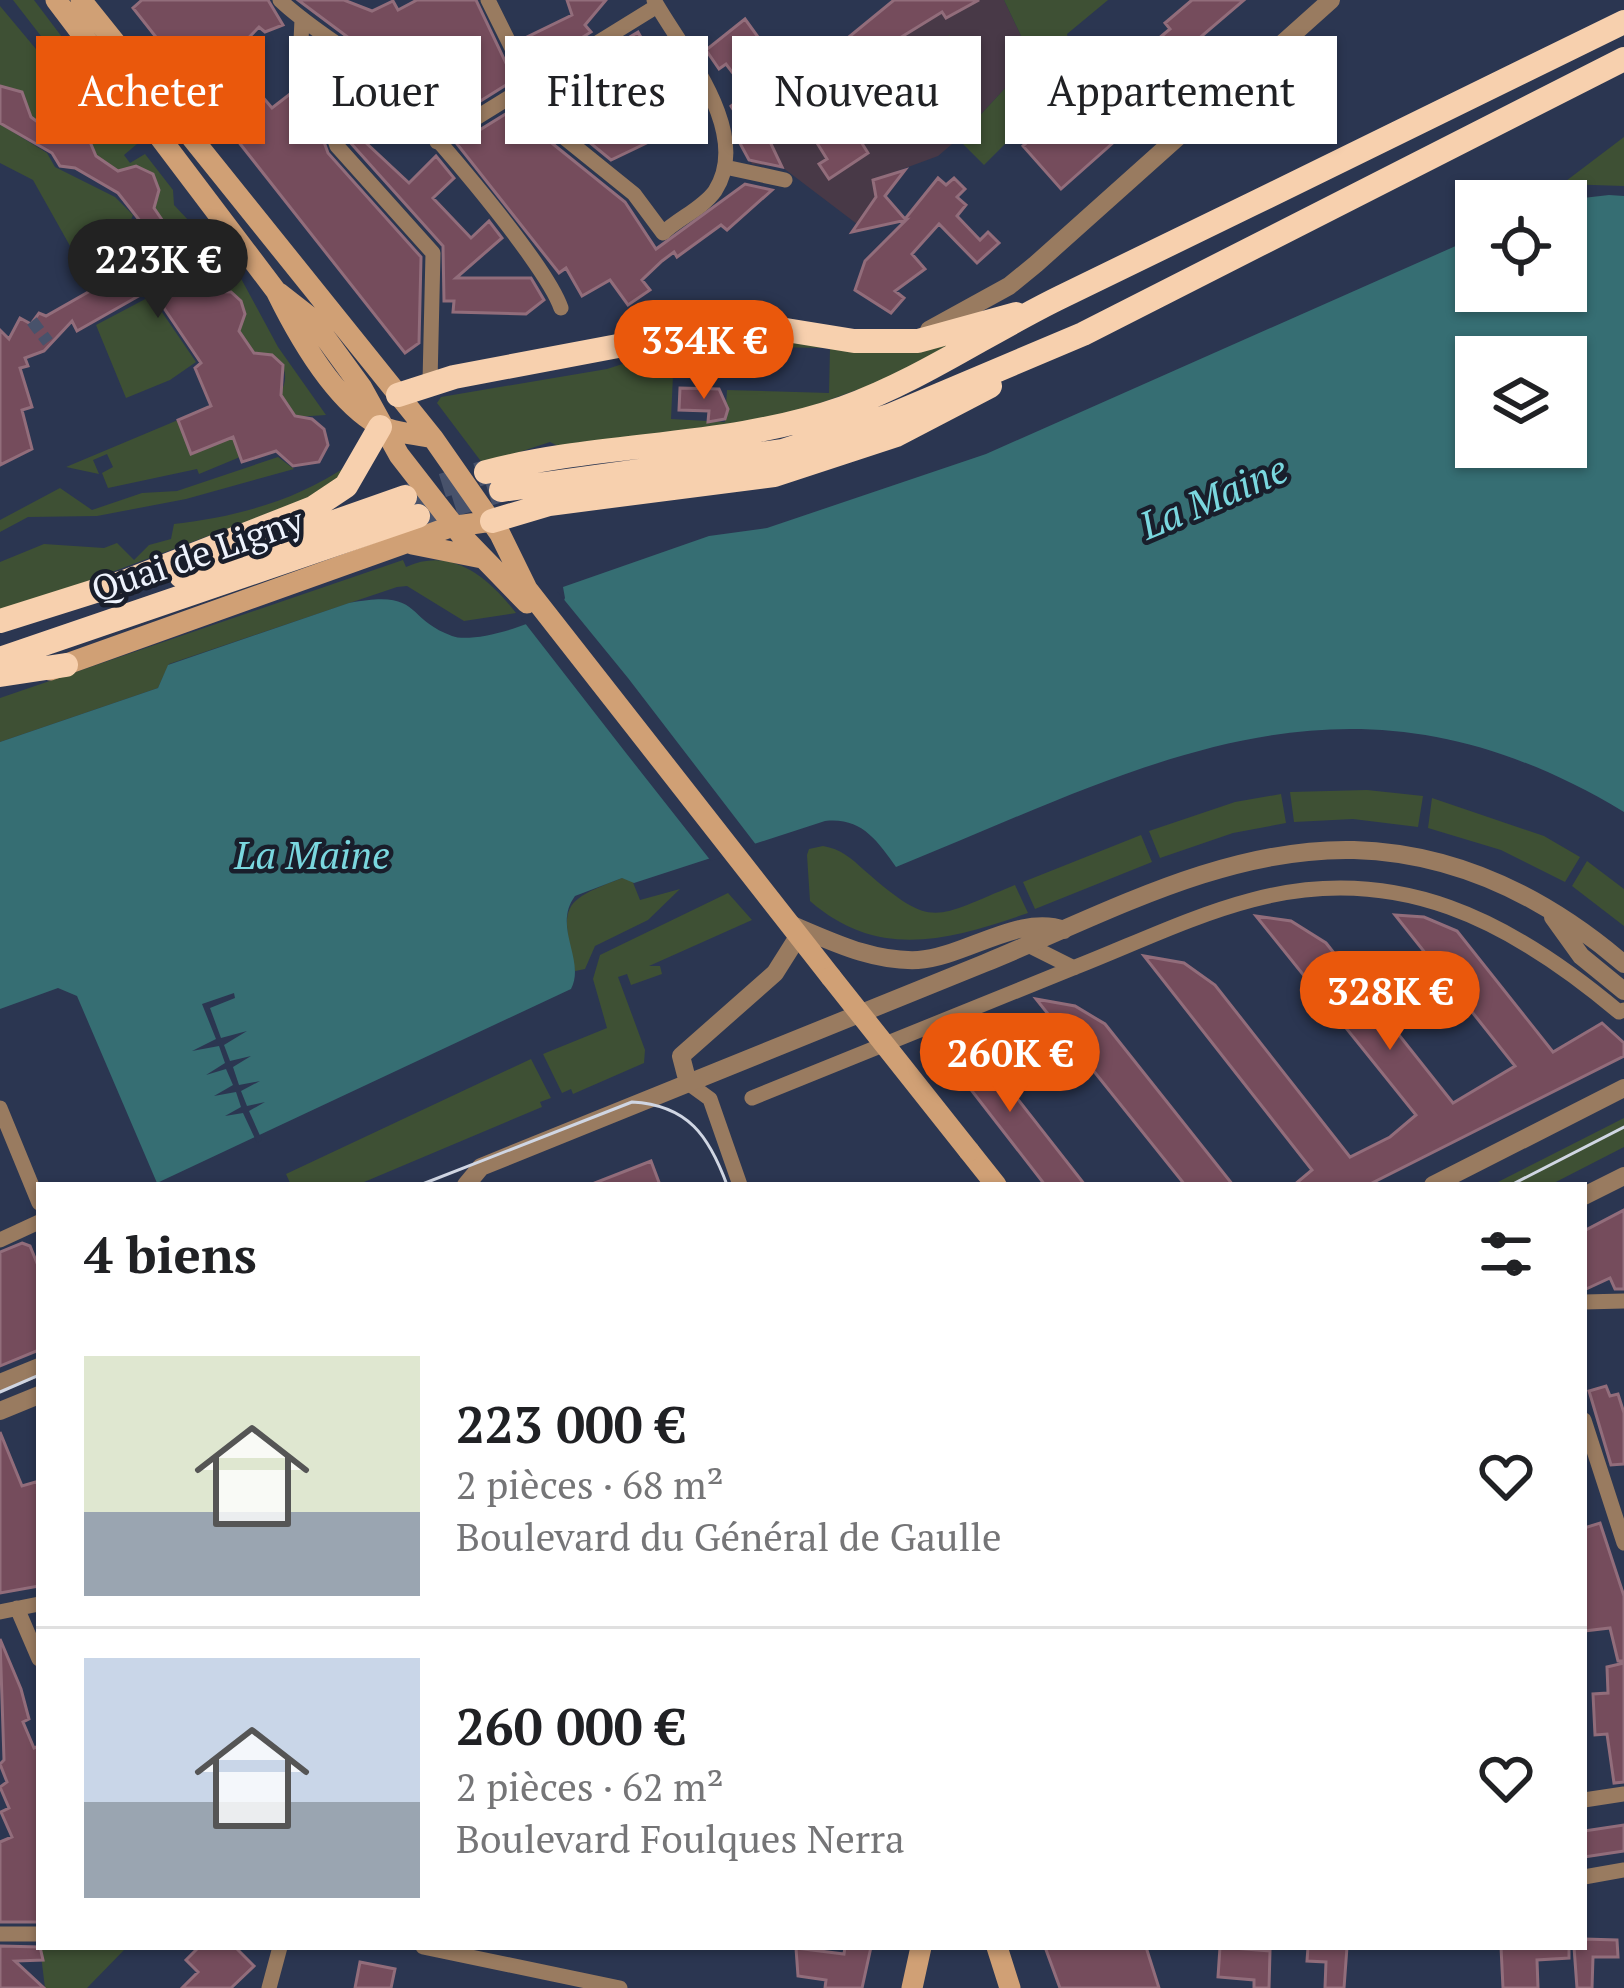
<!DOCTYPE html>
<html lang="fr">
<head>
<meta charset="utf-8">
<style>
  :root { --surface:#fff; --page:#f2f2f2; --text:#202124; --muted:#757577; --line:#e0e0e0; --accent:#ea580c }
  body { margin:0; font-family:"PT Serif",serif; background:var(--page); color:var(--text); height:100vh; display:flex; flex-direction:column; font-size:45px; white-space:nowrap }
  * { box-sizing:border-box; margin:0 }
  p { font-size:39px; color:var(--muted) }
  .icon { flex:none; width:66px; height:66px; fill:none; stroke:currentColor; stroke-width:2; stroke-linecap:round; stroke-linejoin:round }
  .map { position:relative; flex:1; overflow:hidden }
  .details { position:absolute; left:36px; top:1182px; width:1551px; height:768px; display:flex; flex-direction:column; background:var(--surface); border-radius:0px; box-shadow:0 3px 9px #0004 }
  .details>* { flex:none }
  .banner { position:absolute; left:36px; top:36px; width:1554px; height:108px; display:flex; gap:24px }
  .tools { position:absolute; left:1455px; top:180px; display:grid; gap:24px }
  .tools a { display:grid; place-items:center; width:132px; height:132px; border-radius:0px; background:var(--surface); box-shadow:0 3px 9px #0004; font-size:60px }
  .price { position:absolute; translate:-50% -102px; padding:0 27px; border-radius:42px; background:var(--accent); color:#fff; font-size:39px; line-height:78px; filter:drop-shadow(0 3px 6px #0008) }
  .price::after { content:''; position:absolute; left:50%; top:72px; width:36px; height:27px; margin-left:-18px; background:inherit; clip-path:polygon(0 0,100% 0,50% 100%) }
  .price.current { background:#222; color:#fff }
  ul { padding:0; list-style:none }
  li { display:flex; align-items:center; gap:36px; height:300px; padding:0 48px }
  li+li { border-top:3px solid var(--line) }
  li span { display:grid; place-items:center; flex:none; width:336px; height:240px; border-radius:0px; color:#555 }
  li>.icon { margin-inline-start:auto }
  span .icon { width:144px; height:144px; fill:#fffc; stroke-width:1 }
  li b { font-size:51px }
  h2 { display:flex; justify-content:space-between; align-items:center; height:144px; padding:0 48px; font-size:51px }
  .chip { padding:0 42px; border-radius:0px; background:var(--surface); box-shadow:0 3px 9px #0004; font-size:42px; line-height:108px }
  .chip.current { background:var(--accent); color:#fff }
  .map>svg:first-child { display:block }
  .commercial { fill:#483947 }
  .green { fill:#3e5034 }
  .water { fill:#366e73; fill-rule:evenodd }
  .pier { fill:#2b3651 }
  .building { fill:#754c5c; stroke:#926d7b; stroke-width:3 }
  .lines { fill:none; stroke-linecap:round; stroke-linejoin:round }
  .pedestrian-tunnel { stroke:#48526b; stroke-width:12; stroke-dasharray:12 6; stroke-linecap:butt }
  .trunk-tunnel { stroke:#48526b; stroke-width:24; stroke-dasharray:24 12; stroke-linecap:butt }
  .minor { stroke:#997b60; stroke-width:15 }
  .tertiary { stroke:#997b60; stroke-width:18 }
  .secondary { stroke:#d0a075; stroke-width:21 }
  .trunk { stroke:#f7d0ae; stroke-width:24 }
  .tram { stroke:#d0d6e3; stroke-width:3 }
  .secondary-bridge { stroke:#d0a075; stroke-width:21 }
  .labels { text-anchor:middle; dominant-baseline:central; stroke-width:9; stroke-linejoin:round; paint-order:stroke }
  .street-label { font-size:36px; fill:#eef3fd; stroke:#191e2b }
  .water-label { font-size:39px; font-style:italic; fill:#7ad7df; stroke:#191e2b }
</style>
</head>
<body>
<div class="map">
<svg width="1624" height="1988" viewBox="0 0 1624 1988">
  <rect width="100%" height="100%" fill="#2b3651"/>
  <path class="commercial" d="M930,0h74l28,59 -74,80 -20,17 -65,24 3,17 -19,27 -75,-57 -30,-3 -19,-34z"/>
  <path class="green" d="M13,0h21l102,135 -33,-19z
    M1004,0h104l-41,34 8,40 -91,91 -26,-26 74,-80z
    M0,6l107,128h17l13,10 -13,11 6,8 15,-9 28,36 1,15 64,68 40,74 48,68 -30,2 -16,-23c13,-22 0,-42 -25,-40l-17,-25 7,-13c-1,-19 -14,-27 -31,-23l-18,-24c10,-15 7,-31 -10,-39l-17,1 -16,-25 6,-14 -6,-18 -17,-8 -16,6 -25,-16 -10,-26 -15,-5 -18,8 -22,-16 -8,-25 -22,-5z
    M950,35l4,20 12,6 -41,34 42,-32 5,3 -51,42h-10l-21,-35z
    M0,124l47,29 8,14 60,30 18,18 -6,14 -53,24 -41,-73 -33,-17z
    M1624,137v49l-62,-2z
    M151,296l45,66 -26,18 -44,18 -30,-73z
    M756,339l198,5 -75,38 -103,37 -216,28 -10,-5 -67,22 -46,-61 4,-6 166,-28 65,-21 15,12 -1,16 -13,-1 -2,44 54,3 2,-32 102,3 1,-45 -123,-2z
    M178,420l13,33 42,-16 7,20 -41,17 -2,-5 -89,19 -6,-15 11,-6 -6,-13 -14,6 6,14 -33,-7z
    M278,457l16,12 -108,30 -89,17 -69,1 -28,15v-12l60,-32 32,22 50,-17 35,-2z
    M347,466l-14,23 -333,125v-52l44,-18 60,4 13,-5 17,17 15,-15 22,-6 3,-15c62,-7 121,-23 173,-58z
    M403,560l3,7c46,-21 83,11 110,46l-52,8 -57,-35 -10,1 -228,77 -11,24 -158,54v-44z
    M1367,790l56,6 -5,31 -65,-8 -59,3 -4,-30z
    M1281,794l5,29 -53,10 -73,25 -11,-27 86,-29z
    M1432,798l112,38 36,21 -15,25 -64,-32 -73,-22z
    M1141,835l11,27 -117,47 -12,-27z
    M823,846c18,3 28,12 41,24 70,61 69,48 151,15l13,28c-79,27 -149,48 -218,-12l-3,-46 2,-6z
    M1587,861l37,28v37l-52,-40z
    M622,878l10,2 8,20 40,-11 -32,31 -53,26 -10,23 -10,2c-14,-65 -16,-69 47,-93z
    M728,893l24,27 -103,46h11l2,8 -31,11 -4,-11 -9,3 27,73 -1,13 -71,31 -2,-5 -9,4 -19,-39 64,-26 -14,-49 7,-24z
    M531,1059l20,39 -11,4 2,5 -185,78h-66l-5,-11z
    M1624,1118v29l-74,38h-58z
    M40,1947h83l1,3 -37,38h-42z"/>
  <path class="water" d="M1609,195l15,1v616c-272,-164 -466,-52 -728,55 -19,-27 -35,-50 -71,-46l-191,62 -12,-5 -47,18c-23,31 11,64 -4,93l-414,194 -80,-187 -19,-8 -58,21v-267l158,-54 10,-23 181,-62c74,-14 54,15 103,33 23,9 106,-17 113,-38l-2,-11 146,-51 58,-8 219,-74 490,-217v54h90v-90h-9zM1476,357h90v90h-90z"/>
  <path class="pier" d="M557,591l71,87 129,168 -46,15 -85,-108 -105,-135 36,-15z
    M234,993l1,5 -25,10 11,30 26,-7 -23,14 6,16 21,-5 -18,11 6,18 21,-4 -19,10 6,15 18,-4 -16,9 13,29 -5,3 -14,-30 -18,3 16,-9 -5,-15 -22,4 19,-11 -7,-16 -20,6 19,-12 -6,-17 -27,5 24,-12 -14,-35z"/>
  <path class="building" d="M142,0h126l15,25 -18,7 -6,-5 -30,31 4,5 -15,17 24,30 19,-15 11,13 31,-24 25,69 93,104 -2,86 -14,10 -272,-345z
    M298,0h46l28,11 21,-10 5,9 19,-10h59l38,80 -72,45 -65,-66z
    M567,0h39l-21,25 6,7 -56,35 -14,-27 51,-25z
    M894,0h85l-33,18 -4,-6 -117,72 43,69 -39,26 -10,-15 8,-5 -43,-69z
    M1192,0h52l-69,59 -17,-20 12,-10 -5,-6z
    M745,19l21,29 -5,75 21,44 -33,-7 -13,-24 -2,-7 8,-5 -11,-18 17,-13 -22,-29 -7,5 -13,-19z
    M638,32l26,46 16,-9 7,13 -18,8 15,35 -73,35 -50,-41 -15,-30 10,-6 5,13 14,-6 4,11 8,-6 27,34 30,-16 -9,-19 4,-4 -41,-34z
    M316,44l45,33 48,49 -8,6 -28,-28 -25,22 61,57 27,-27 18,22 -21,20 38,40 18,-17 13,17 -46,40h75l13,22 -18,14 -73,-2 1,-11h-10l-1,-55 -95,-106z
    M1151,72l18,21 -108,96 -38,-43 45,-40 5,6 21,-16 19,24 32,-29 -7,-8z
    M0,86l22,6 9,25 20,15 19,-7 15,5 11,26 22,15 18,-5 17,8 6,16 -5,18 15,22h25l8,22 -5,18 16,21 18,1 10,9 4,13 -6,17 15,22 18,2 11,10 -2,30 14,21 17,3 12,10 4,16 -9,17 -26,4 -17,-15 -34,11 -9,-25 -42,17 -13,-34 33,-14 -16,-38 6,-5 -50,-74 -74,42 -5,-10 -28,30 -19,7 3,8 -8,2 12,39 -10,3 10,39 -32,16v-135l9,9 11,-21 11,6 8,-11 7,3 44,-25 -7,-11 46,-26 7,10 27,-14 -45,-57 -43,-25 -15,-2 -8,-13 -52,-30z
    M525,102l18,34 82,66 31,47 89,-65 27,6 -45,40 -6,-5 -44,32 -3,-5 -12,9 -20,19 8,10 -22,15 -18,-25 -28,16 -16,-28 -7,5 -102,-129z
    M905,170l-20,26 20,23 33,-41 8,7 8,-7 11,11 -8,8 9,8 -9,11 23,24 8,-8 11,11 -22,20 -38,-39 -27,30 13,15 -30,22 9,7 -13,15 -36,-23 10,-29 41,-41 -54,12 24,-35 -3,-17z
    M680,388l39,1 9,20 -3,10 -17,3 1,-11 -30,-1z
    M1395,915l29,2 33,14 96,121 49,-29 22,20v13l-256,129h-74l18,-15 -168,-214 40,7 31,22 135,172 40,-20 26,-22 -160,-199 35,5 35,22 127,160 62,-37z
    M1036,999l39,7 30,18 128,161h-48z
    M934,1042l28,2 22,12 101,129h-40z
    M651,1161l9,24h-68v-1z
    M1624,1210v79h-9l-5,-11 -26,12v-59z
    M22,1243l8,3 9,22v82l-39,16v-114z
    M1606,1386l4,10 8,-2 6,19v51l-13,1 -22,-74z
    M0,1432l22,54 17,-5v105l-39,7z
    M1600,1523l24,73v65h-6l-8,-33 -26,3v-103z
    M0,1639l21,50 8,30 -6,3 11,26 5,-2v176h-39v-80l12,-5 -11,-25 8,-4 -9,-21 7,-5 -7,-18 4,-4z
    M1624,1663v119l-10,1 -7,-49 -12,1 -2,-41 15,-1 -1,-26z
    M1624,1825v26l-40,6v-26z
    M1584,1939l33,1 1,17h-25l-1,31h-15l-3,-41h10z
    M0,1946l40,1 3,13 -28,1 29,27h-44z
    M199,1947h36l19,19 -23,22h-49l16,-16 -12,-12z
    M845,1947h26l-9,41h-37l1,-8 -28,-4 -2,-28 48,6z
    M1045,1947h101l13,41h-99z
    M1220,1947l50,4 -1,37h-15v-8l-36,-3z
    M1308,1947h39l-3,41h-19l1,-26 -19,-1z
    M1501,1947h68v11l-32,2 1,28h-35z
    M360,1962l35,7 -4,19h-36z"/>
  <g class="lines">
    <path class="pedestrian-tunnel" d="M32,321l16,21"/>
    <path class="trunk-tunnel" d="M408,496l78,-24
      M420,515l81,-25"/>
    <path class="minor" d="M280,0c27,26 60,44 89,68 41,35 176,193 192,240
      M488,0l63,127 83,67 29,39c16,-15 40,-25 52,-42 38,-59 -33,-141 -61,-191
      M302,19l-1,22 36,105 96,107 -3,129
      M437,142l220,-136
      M725,167l60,13
      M1028,945l46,23
      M688,1083l22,16 30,86
      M752,1098c107,-44 214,-87 321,-130 59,-23 118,-52 179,-68 145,-39 259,21 367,112l5,-2
      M0,1108l39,95
      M0,1240l39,-18
      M1584,1302l40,-1
      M1584,1420l40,123
      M17,1608l22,51
      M0,1612l39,-8
      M1584,1800l40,-6
      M1584,1877l40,-7
      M0,1934h39
      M423,1947l197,41
      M269,1988l11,-41"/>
    <path class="tertiary" d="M929,330l80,-44 27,-22 295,-264
      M1553,917l28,39 43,35
      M790,924c41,17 82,38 128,36 46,-3 103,-47 146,-30
      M688,1083l-7,-27 94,-83 24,-38
      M466,1185l15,-18c167,-69 335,-136 504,-204 118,-48 239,-116 369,-113 104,3 193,48 270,114
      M1433,1185l191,-97
      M1584,1196l40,-20
      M0,1383l39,-16
      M0,1411l39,-16"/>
    <path class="secondary" d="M56,0l220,291c22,45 57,108 102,134 15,8 38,9 55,13
      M81,0l352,438 67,96 27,55 304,388
      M279,293l32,25 51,70 37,67 63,81 65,67
      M412,544l70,14
      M50,670l400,-143 42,-6
      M969,1151l27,34
      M997,1947l13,41
      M912,1988l9,-41"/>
    <path class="trunk" d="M398,395l56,-18 238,-45 94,-2 68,11h64l98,-27
      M486,472c118,-31 240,-23 357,-64 78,-28 144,-75 218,-111 188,-91 375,-183 563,-275
      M501,490l282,-39 106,-35 194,-82 541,-275
      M492,521l57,-17 225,-29 122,-40 94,-49
      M181,576l224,-79
      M0,621l127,-40 186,-73 33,-22 34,-59
      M0,659l418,-143
      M0,675l66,-10"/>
    <path class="tram" d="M420,1185l212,-83c56,3 77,34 95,83
      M1511,1185l113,-58
      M0,1392l39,-17"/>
    <path class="secondary-bridge" d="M831,977l138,174"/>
  </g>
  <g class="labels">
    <g class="street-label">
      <text transform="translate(197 554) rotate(-19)">Quai de Ligny</text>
    </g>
    <g class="water-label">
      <text transform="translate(1213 496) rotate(-23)">La Maine</text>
      <text x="312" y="854">La Maine</text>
    </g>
  </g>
</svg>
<div class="tools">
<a><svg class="icon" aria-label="locate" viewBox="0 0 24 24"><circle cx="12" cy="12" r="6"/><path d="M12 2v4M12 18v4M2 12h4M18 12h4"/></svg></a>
<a><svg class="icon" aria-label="layers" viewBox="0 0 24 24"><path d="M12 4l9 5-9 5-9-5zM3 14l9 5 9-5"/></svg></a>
</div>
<b class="price current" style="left:158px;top:321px">223K €</b>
<b class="price" style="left:704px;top:402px">334K €</b>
<b class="price" style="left:1390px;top:1053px">328K €</b>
<b class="price" style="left:1010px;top:1115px">260K €</b>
<div class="banner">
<a class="chip current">Acheter</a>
<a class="chip">Louer</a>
<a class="chip">Filtres</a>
<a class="chip">Nouveau</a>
<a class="chip">Appartement</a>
</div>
<section class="details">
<h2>4 biens<svg class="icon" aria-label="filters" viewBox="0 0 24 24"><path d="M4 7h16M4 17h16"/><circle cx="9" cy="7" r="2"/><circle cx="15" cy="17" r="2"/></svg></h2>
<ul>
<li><span style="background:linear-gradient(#dfe7d0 65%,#9aa5b1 0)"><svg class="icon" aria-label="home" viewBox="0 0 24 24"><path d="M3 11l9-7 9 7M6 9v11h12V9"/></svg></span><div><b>223 000 €</b><p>2 pièces · 68 m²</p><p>Boulevard du Général de Gaulle</p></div><svg class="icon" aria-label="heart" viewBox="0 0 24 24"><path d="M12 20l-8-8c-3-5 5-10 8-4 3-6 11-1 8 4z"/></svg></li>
<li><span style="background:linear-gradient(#c9d6e8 60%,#9aa5b1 0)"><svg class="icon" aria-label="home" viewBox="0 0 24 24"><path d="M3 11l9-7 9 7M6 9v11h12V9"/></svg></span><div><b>260 000 €</b><p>2 pièces · 62 m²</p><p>Boulevard Foulques Nerra</p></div><svg class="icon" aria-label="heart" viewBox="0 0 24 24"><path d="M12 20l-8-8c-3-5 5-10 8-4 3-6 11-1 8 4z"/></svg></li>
</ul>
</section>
</div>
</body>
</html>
